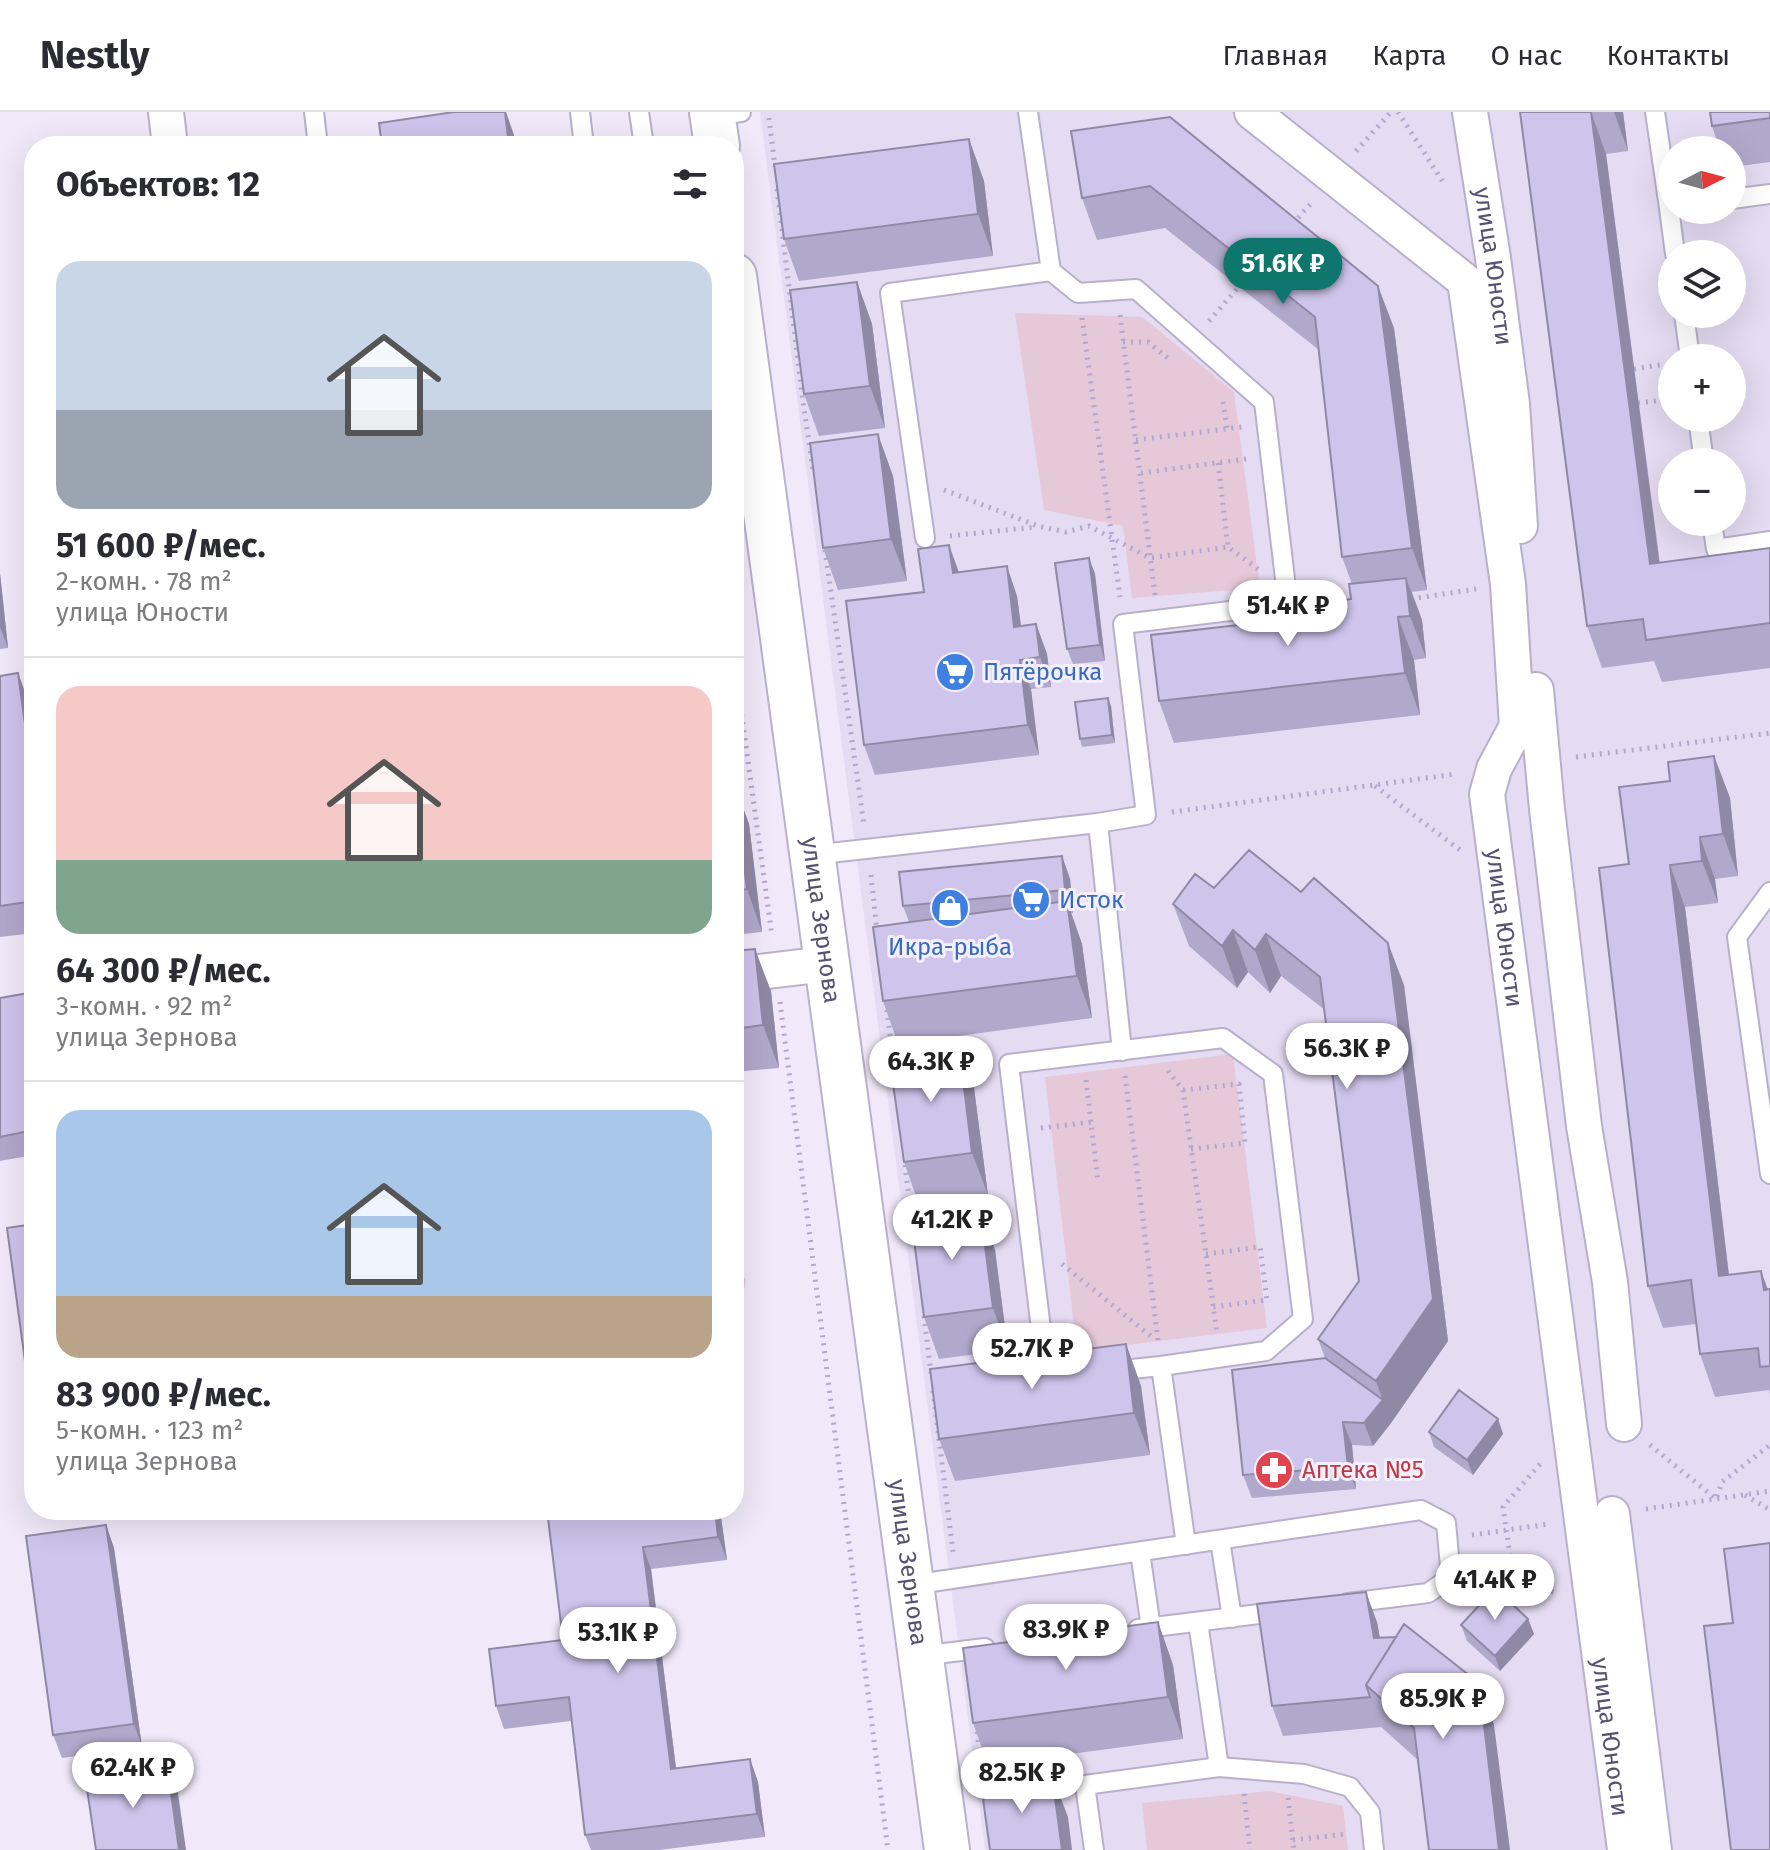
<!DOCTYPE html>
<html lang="ru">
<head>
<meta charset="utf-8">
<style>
  :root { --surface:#fff; --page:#f2f2f3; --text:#2b2b33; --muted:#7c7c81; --line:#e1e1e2; --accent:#0f766e }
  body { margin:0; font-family:"Fira Sans",sans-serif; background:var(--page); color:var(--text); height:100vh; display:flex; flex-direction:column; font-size:30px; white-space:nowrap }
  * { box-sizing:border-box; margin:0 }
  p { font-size:26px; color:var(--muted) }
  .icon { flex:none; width:44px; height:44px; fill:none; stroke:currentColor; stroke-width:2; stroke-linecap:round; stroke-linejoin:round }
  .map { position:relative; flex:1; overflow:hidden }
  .side { position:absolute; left:24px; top:24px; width:720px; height:1384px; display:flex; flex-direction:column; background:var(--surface); border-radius:32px; box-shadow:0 8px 32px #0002 }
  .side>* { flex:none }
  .needle { width:52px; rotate:84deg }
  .buttons { position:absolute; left:1658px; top:24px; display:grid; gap:16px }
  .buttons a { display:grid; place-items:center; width:88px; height:88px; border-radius:50%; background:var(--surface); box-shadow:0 8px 32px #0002; font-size:40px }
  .price { position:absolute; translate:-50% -68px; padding:0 18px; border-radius:28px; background:#fff; color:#222; font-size:26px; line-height:52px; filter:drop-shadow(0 2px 4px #0008) }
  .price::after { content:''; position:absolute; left:50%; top:48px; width:24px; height:18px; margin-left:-12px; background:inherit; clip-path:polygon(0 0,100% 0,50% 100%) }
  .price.current { background:var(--accent); color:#fff }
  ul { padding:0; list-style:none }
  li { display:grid; align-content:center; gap:16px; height:424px; padding:0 32px }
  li+li { border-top:2px solid var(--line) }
  li span { display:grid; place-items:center; height:248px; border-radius:24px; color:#555 }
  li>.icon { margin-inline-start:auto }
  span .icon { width:144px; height:144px; fill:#fffc; stroke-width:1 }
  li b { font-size:34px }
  h2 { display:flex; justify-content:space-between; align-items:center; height:96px; padding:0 32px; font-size:34px }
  header { display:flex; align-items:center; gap:48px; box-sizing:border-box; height:112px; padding:0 40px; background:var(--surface); border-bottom:2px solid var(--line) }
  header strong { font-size:38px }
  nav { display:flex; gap:44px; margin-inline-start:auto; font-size:28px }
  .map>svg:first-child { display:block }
  .residential { fill:#e5dbf2; fill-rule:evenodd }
  .green { fill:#e6c9d9 }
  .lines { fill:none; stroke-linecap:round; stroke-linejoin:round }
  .lane-casing { stroke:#b8b0cb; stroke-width:22 }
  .street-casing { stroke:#b8b0cb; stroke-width:38 }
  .secondary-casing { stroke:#bab1cf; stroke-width:48 }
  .path { stroke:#b1a7d0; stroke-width:5; stroke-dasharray:2 6; stroke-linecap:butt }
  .lane { stroke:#fff; stroke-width:18 }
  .street { stroke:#fff; stroke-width:34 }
  .secondary { stroke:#fff; stroke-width:44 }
  .wall { fill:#b1a9cb }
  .shaded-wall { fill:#9089a5 }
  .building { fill:#cec4ec; stroke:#9089a5; stroke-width:2 }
  .labels { text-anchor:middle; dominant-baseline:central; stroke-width:6; stroke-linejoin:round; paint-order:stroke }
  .street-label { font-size:24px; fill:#575071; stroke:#f5effd }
  .shop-label { font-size:24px; fill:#366cbe; stroke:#f5effd; text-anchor:start }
  .health-label { font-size:24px; fill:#be3a42; stroke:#f5effd; text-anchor:start }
</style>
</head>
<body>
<header>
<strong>Nestly</strong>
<nav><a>Главная</a><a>Карта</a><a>О нас</a><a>Контакты</a></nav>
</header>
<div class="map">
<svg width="1770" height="1738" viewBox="0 0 1770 1738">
  <rect width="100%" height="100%" fill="#f1e9fa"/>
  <path class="residential" d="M760,0h1010v1738h-785zM1672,38h60v60h-60zM1672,142h60v60h-60zM1672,246h60v60h-60zM1672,350h60v60h-60z"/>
  <path class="green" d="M1015,201l127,4 92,75 26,196 -128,10 -9,-72 -79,-16z
    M1233,942l34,274 -190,23 -32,-274z
    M734,1150l12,18 -7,34 -5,13z
    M1270,1679l73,15 5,44h-201l-5,-47z"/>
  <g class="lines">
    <g class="lane-casing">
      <path id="lane" d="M314,0l4,34
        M580,0l4,34
        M639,0l5,34
        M1028,0l23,159 27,22 58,-4 128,113 24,202 -165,20 23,191 -48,8
        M1655,0l14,96 3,-1
        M712,4l29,-4
        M1732,87l38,-5
        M1669,96l6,46
        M1684,202l6,44
        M1698,306l6,44
        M1712,410l4,27 54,-8
        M925,426l-35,-245 161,-22
        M812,743l286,-32 24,228
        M1770,780l-33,45 33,237
        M1112,1259l49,-5
        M1047,1267l-38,-315 214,-26 50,36 30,245 -37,32 -105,15 25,179
        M1220,1428l12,78
        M1140,1440l11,76
        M911,1473l510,-75 25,13 5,54 -23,16 -80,10
        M1198,1510l21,145
        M1138,1517l145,-18
        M920,1544l65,-8
        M1094,1738l-9,-65 134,-18 85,7 46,13 20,25 4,38"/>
    </g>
    <g class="street-casing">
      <g id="street">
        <path d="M166,0l4,34"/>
        <path id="s1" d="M1252,0l213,169 43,303 9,142 -23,43 -7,25 138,1056"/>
        <path id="s2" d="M1470,0l23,146 19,146 8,122"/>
        <path d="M1536,578l11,119 37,317 26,156 14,142"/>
        <path d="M734,863l92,-11"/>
        <path d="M1612,1402l42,336"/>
      </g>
    </g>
    <g class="secondary-casing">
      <g id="secondary">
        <path d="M712,0l5,34"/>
        <path id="s3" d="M734,164l213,1574"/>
      </g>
    </g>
    <path class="path" d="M1398,0l45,70
      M769,6l6,49
      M1356,39l35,-39
      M777,77l26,213 10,67
      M1293,112l20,-23
      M1120,203l35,280
      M1082,206l38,279
      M1209,209l33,-38
      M1123,230h25l21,17
      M1634,257l31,-5
      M1223,290l4,26
      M1638,291l34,-4
      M1136,328l106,-13
      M1218,351l10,84
      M1141,361l105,-14
      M944,378l94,36 28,6 23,-6 61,32 78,-11 30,22
      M950,424l85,-9
      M825,438l39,275
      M1411,487l65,-10
      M1312,500l29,-3
      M734,547l38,277
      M1576,645l194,-24
      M1375,674l85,64
      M1172,700l284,-38
      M871,763l6,57
      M780,890l108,848
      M887,898l6,49
      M963,958l22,-3
      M1168,959l15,19 34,243
      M1125,964l33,264
      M1086,968l12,102
      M1183,978l56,-6 6,59 -54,6
      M1041,1016l51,-6
      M905,1053l7,57
      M982,1115l22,-2
      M1206,1142l54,-7 7,53 -54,7
      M1062,1152l91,74
      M924,1204l7,57
      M933,1279l20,161
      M1650,1333l66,54 6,-17 48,-37
      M1540,1352l-37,43 10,69 45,18
      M1745,1383l25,15
      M1646,1397l124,-18
      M1472,1423l77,-11
      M977,1620l8,58
      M1244,1682l6,56
      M1288,1686l6,52
      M1293,1728l53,-6v2"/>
    <use href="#lane" class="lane"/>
    <use href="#street" class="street"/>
    <use href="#secondary" class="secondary"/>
  </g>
  <path class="wall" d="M1520,0h103l5,39 -22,3 54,409 110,-15v120l-108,14 -8,-21 -52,7 -15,-42z
    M1770,0v50l-38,5v-17h-12l-8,-24z
    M1071,19l323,197 33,262 -15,2 10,28 4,38 -12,2 6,55 -246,28 -15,-42 176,-87 16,-15 1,-15 -10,-27 -23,-207 -154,-122 -68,12 -15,-42z
    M969,27l15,42 9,75 -194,25 -15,-42z
    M857,170l15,42 13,104 -66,8 -15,-42z
    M893,364l14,105 -69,9 -15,-42z
    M1089,446l6,16 10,87 -32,3 -6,-15z
    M959,460l58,24 4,30 15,-2 11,30 4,33 -20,2 8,66 -164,20 -11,-30 60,-153z
    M0,461l8,75 -8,1z
    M18,561l11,30 5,38v192l-34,4v-261z
    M1111,594l4,37 -33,4 -2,-8z
    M1714,644l16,42 8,78 -23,3 3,24 -33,4 44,368 41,14v105l-1,-4 -54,7 -15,-43 -4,-30 -33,4 -15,-42 -19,-422 41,-83z
    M734,671l15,41 13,108 -28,3z
    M1062,744l8,23 3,34h-2l11,31 10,74 -194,26 -15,-43 26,-79 -6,-16z
    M1214,776l190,97 44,356 -57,82 -18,23 -21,-1 4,44 -104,9 -9,-23 82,-117 -7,-19 41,-58 -34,-271 -44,-34 -11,17 -22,-21 -11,16 -48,-42 -16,-42z
    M734,839l37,40 8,77 -45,4z
    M34,880v163l-34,6v-163z
    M959,934l15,42 14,107 -69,10 -15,-43z
    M995,1138l13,100 -69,9 -15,-42z
    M1126,1232l15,42 9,69 -195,26 -16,-42z
    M1498,1307l5,15 -30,41 -39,-28 -5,-15z
    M547,1398h173l7,50 -76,9 25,199 74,-9 8,23 7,55 -106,13h-68l-6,-15 -14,-114 -67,8 -8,-23 67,-66z
    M106,1413l8,23 28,199 -80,11 -9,-23z
    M1528,1507l6,15 -34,37 -33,-30 -6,-16z
    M1158,1510l15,43 10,74 -195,26 -15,-42z
    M1377,1510l3,16 99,45 15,42 -76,35 -37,-33 -98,9 -11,-30z"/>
  <path class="shaded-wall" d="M505,0h1l8,23 2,11h-7z
    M1591,0l15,42 59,452 -15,-42z
    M1614,0h9l5,39z
    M969,27l15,42 9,75 -15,-42z
    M857,170l15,42 13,104 -15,-42z
    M1378,174l16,42 33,262 -15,-42z
    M878,322l15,42 14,105 -16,-42z
    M949,433l11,30 -7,-2z
    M1089,446l6,16 10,87 -5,-16z
    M1007,454l10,30 8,61 -11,-30z
    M0,461l8,75 -8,-21z
    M1406,466l16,42 4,38 -16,-42z
    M1398,505l16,43 6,55 -15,-42z
    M1036,512l11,30 4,33 -11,-30z
    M1020,548l11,29 8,66 -11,-30z
    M18,561l11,30 5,38v49z
    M1108,586l3,8 4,37 -3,-8z
    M1714,644l16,42 8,78 -15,-42z
    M734,671l15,41 13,108 -15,-43z
    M1700,725l15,42 3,24 -16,-42z
    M1062,744l8,23 3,34 -8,-23z
    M1670,753l15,42 49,411 -15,-42z
    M1067,789l15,43 10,74 -15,-42z
    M1233,818l15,42 -11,16 -15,-42z
    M1266,822l15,42 -11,17 -15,-43z
    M1388,831l16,42 44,356 -57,82 -15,-42z
    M755,837l16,42 8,77 -16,-43z
    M959,934l15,42 14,107 -16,-42z
    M980,1095l15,43 13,100 -15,-42z
    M1761,1159l9,24 -6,-5z
    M1126,1232l15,42 9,69 -16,-42z
    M1383,1288l8,23 -18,23 -9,-23z
    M1498,1307l5,15 -30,41 -6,-15z
    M1343,1310l9,23 4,44 -8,-22z
    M715,1398h5l7,50 -9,-23z
    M106,1413l8,23 28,199 -8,-23z
    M643,1435l8,22 28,223 -8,-23z
    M1366,1480l11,30 8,46 -11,-30z
    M1528,1507l6,15 -34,37 -5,-15z
    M1158,1510l15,43 10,74 -15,-42z
    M1479,1571l15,42 16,125h-11z
    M750,1647l8,23 7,55 -8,-23z
    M167,1652l11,29 8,57h-7z
    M1052,1663l16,42 4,33h-10z"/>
  <path class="building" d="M454,0h51l4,34h-127l-3,-23z
    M1520,0h71l59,452 120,-16v75l-124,17 -3,-21 -56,7z
    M1710,0h60v6l-58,8z
    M1170,5l208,169 34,262 -70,9 -27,-240 -165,-131 -68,12 -11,-67z
    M969,27l9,75 -194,25 -10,-75z
    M267,29v5l-49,-1z
    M857,170l13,104 -66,8 -14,-104z
    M878,322l13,105 -68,9 -13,-105z
    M949,433l4,28 54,-7 7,61 22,-3 4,33 -20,3 8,65 -164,20 -18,-144 78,-9 -6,-43z
    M1089,446l11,87 -33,4 -12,-86z
    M1406,466l4,38 -12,1 7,56 -246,28 -8,-66 184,-21 -1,-12 17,-3 -2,-15z
    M18,561l16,117v111l-34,5v-230z
    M1108,586l4,37 -32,4 -5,-37z
    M1714,644l9,78 -23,3 2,24 -32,4 49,411 42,-5 3,19 6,-1v77l-10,1 -2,-19 -58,6 -9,-74 -43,6 -49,-418 30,-4 -10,-77 51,-6 -2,-19z
    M734,675l13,102 -13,2z
    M1249,738l52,42 13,-14 74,65 45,356 -57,82 -58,-42 41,-58 -39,-304 -54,-43 -11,16 -22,-20 -11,16 -49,-42 22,-30 19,14z
    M1062,744l3,34 -162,16 -4,-34z
    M1067,789l10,75 -194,25 -10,-74z
    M755,837l8,76 -29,4v-78z
    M34,880v138l-34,7v-139z
    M959,934l13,107 -68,9 -15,-107z
    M980,1095l13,101 -69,9 -13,-100z
    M34,1112v204l-27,-200z
    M1126,1232l8,69 -195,26 -9,-70z
    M1325,1246l58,42 -19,23 -21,-1 5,45 -105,8 -11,-105z
    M1459,1278l39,29 -31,41 -38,-28z
    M547,1398h168l3,27 -75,10 28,222 79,-10 7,55 -172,21 -16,-138 -73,9 -7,-57 74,-9z
    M106,1413l28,199 -81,11 -27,-199z
    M1770,1431v307h-39l-27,-224 29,-3 -9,-74z
    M1495,1476l33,31 -33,37 -34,-31z
    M1366,1480l8,46 22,-1 -30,48 4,12 -98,9 -15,-102z
    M1158,1510l10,75 -195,26 -10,-75z
    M1404,1512l75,59 20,167h-70l-15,-122 -48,-43z
    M167,1652l12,86h-83l-11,-75z
    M1052,1663l10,75h-72l-9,-66z"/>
  <defs>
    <g id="supermarket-disc" transform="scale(2)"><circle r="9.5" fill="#3f7fe0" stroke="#f5effd"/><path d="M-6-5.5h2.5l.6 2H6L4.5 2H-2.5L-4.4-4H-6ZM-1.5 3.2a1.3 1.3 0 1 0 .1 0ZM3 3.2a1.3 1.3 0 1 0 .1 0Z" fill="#fff"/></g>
    <g id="shop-disc" transform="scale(2)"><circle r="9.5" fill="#3f7fe0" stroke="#f5effd"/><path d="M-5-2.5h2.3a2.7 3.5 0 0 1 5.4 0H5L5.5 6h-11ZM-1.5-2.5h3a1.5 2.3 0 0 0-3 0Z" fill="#fff"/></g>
    <g id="pharmacy-disc" transform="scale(2)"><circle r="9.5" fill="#e0444e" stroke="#f5effd"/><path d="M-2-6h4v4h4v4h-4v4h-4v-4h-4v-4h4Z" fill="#fff"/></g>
  </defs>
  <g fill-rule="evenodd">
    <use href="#supermarket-disc" x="955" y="560"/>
    <use href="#supermarket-disc" x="1031" y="788"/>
    <use href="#shop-disc" x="950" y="796"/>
    <use href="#pharmacy-disc" x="1274" y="1358"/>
  </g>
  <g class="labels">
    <g class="street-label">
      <text stroke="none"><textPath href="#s2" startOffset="156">улица Юности</textPath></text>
      <text stroke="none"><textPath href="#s3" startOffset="650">улица Зернова</textPath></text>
      <text stroke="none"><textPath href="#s1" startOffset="930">улица Юности</textPath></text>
      <text stroke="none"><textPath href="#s3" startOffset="1298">улица Зернова</textPath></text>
      <text stroke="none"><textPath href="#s1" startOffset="1746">улица Юности</textPath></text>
    </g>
    <g class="shop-label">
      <text x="983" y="560">Пятёрочка</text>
      <text x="1059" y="788">Исток</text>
      <text x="950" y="835" text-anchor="middle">Икра-рыба</text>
    </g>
    <g class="health-label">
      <text x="1302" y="1358">Аптека №5</text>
    </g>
  </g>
</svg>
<div class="buttons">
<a><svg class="needle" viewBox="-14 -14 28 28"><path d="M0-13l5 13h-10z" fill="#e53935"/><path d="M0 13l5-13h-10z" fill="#7c7c81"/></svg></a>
<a><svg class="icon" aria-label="layers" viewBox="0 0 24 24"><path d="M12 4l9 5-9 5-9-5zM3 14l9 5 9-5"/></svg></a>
<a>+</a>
<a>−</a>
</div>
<b class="price current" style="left:1283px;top:194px">51.6K ₽</b>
<b class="price" style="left:1288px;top:536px">51.4K ₽</b>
<b class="price" style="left:1347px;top:979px">56.3K ₽</b>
<b class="price" style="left:931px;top:992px">64.3K ₽</b>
<b class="price" style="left:952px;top:1150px">41.2K ₽</b>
<b class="price" style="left:1032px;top:1279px">52.7K ₽</b>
<b class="price" style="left:1495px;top:1510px">41.4K ₽</b>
<b class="price" style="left:1066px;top:1560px">83.9K ₽</b>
<b class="price" style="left:618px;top:1563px">53.1K ₽</b>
<b class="price" style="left:1443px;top:1629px">85.9K ₽</b>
<b class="price" style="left:133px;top:1698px">62.4K ₽</b>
<b class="price" style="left:1022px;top:1703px">82.5K ₽</b>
<section class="side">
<h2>Объектов: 12<svg class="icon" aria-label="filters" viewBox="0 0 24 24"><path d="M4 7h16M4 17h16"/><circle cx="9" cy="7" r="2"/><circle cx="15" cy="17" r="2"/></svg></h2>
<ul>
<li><span style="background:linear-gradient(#c9d6e8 60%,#9aa5b1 0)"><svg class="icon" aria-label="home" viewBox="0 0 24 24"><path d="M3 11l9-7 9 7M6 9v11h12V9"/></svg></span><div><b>51 600 ₽/мес.</b><p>2-комн. · 78 m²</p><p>улица Юности</p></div></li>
<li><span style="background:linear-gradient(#f6c9c9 70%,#7fa58c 0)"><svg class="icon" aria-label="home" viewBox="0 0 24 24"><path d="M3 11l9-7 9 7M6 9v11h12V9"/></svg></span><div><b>64 300 ₽/мес.</b><p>3-комн. · 92 m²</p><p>улица Зернова</p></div></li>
<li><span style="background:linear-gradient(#a9c7e8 75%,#b9a48a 0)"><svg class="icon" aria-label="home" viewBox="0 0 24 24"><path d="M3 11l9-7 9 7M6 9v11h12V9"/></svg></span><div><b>83 900 ₽/мес.</b><p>5-комн. · 123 m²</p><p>улица Зернова</p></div></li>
</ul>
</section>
</div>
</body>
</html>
